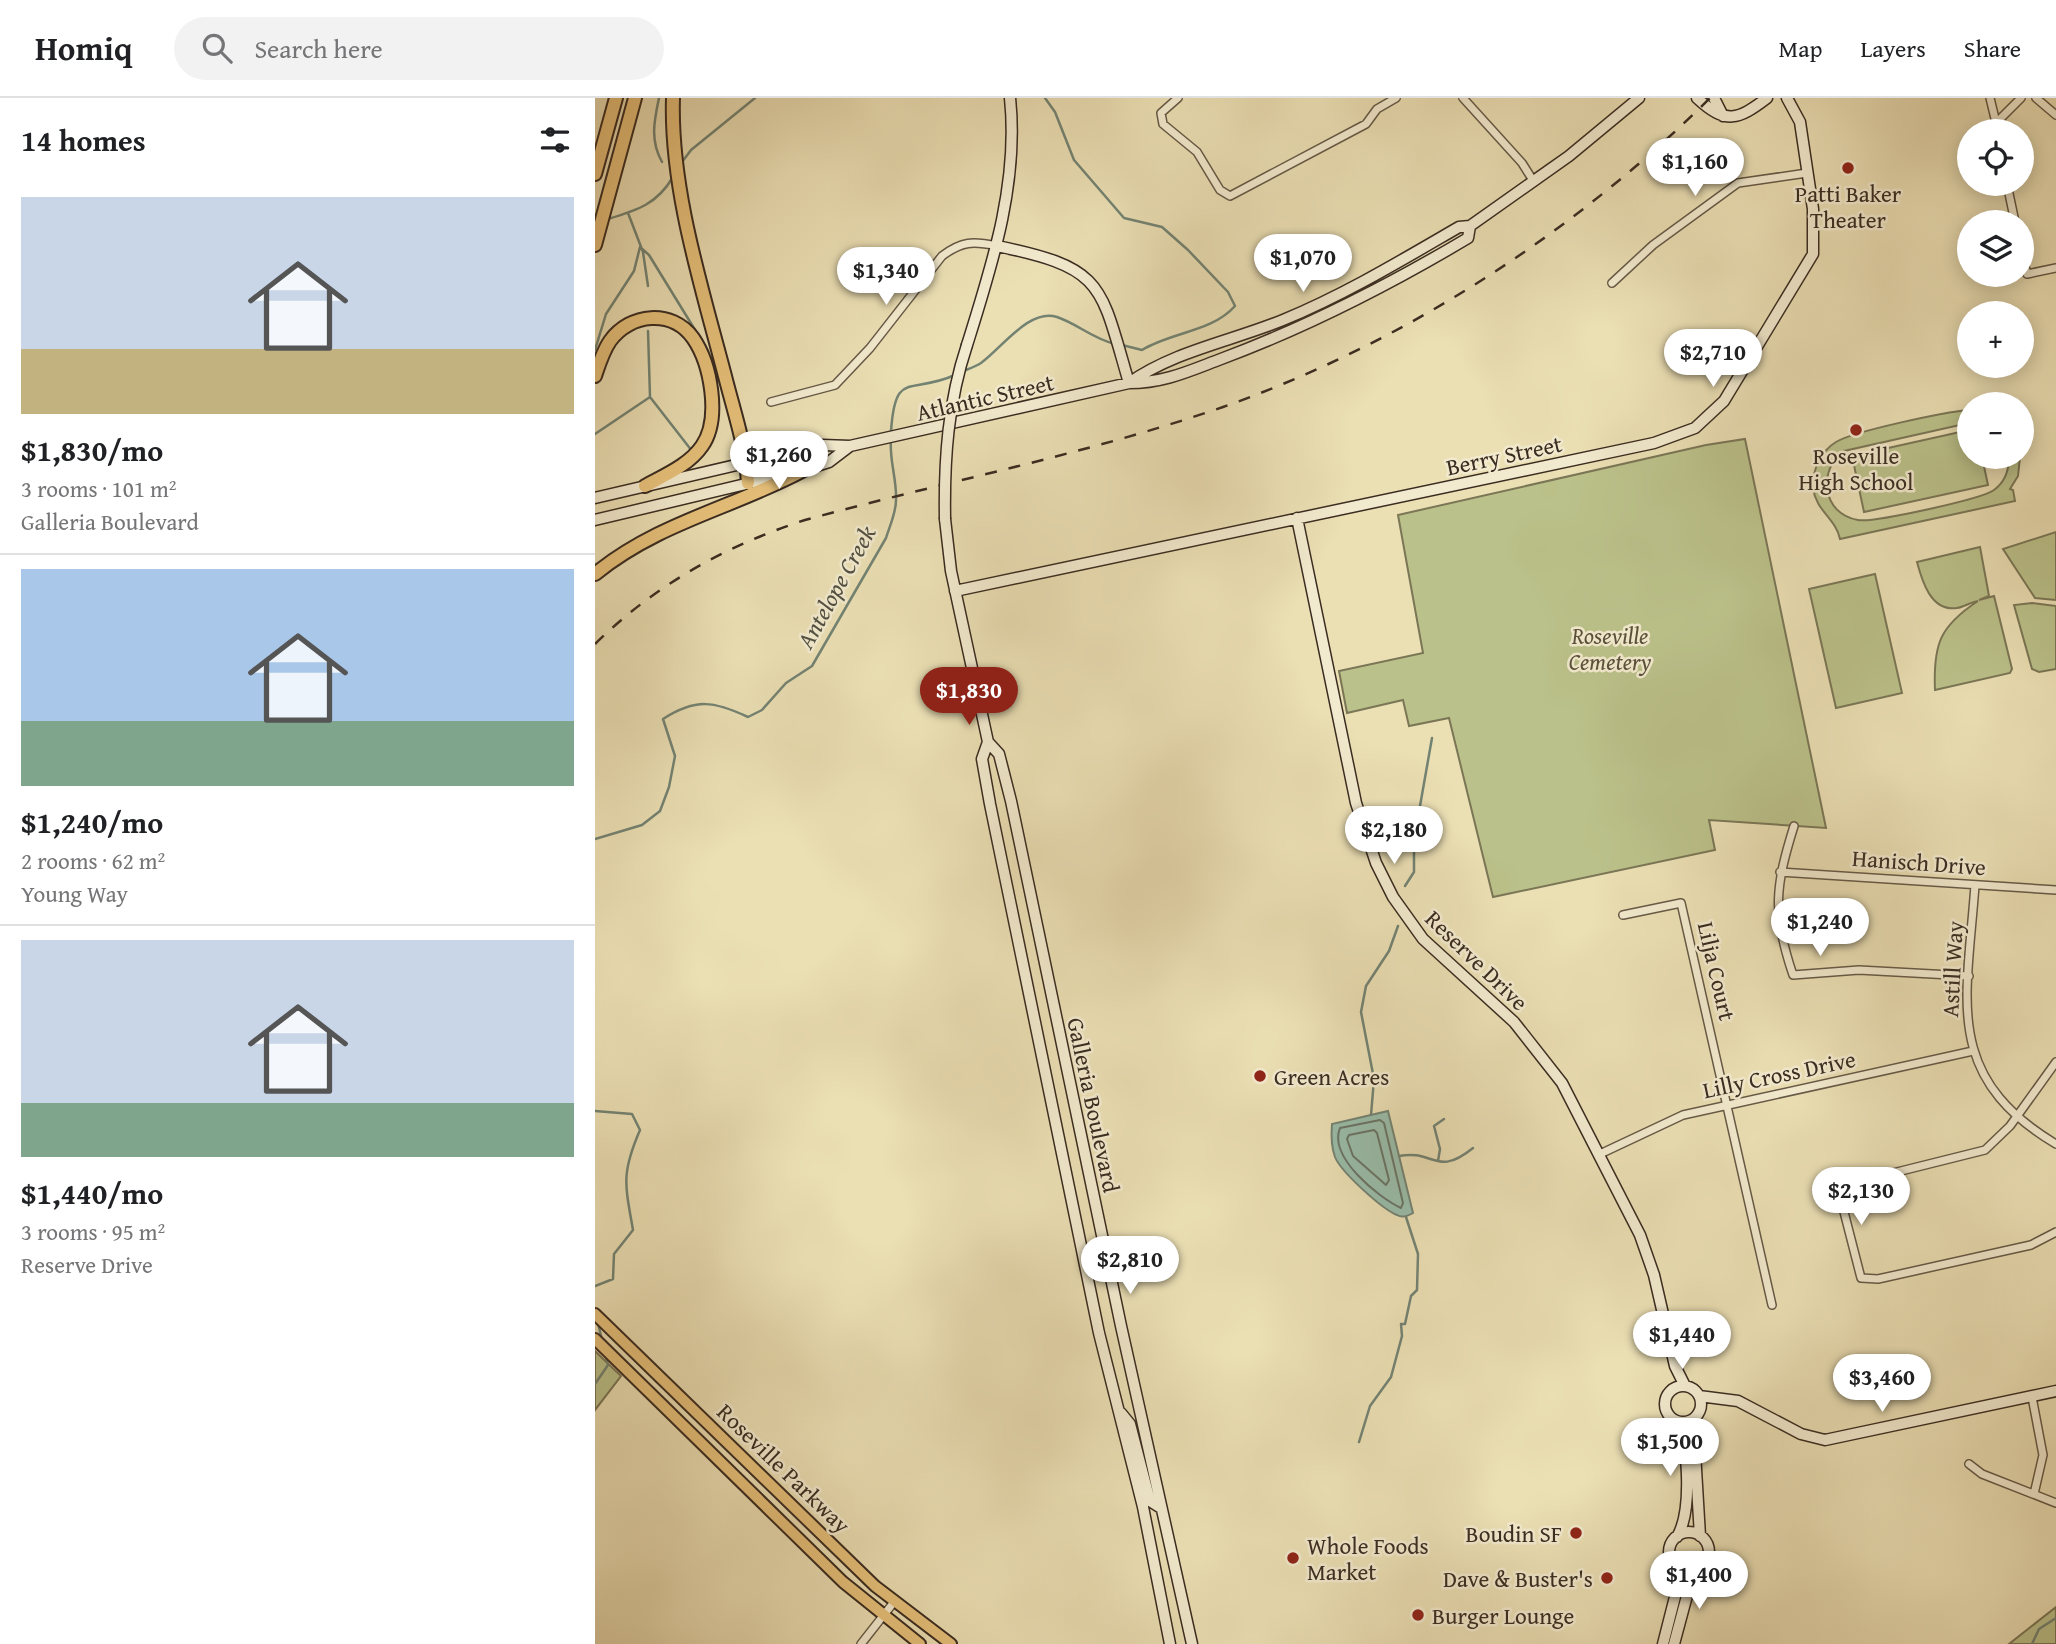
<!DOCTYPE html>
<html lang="en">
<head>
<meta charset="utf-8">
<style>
  :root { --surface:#fff; --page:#f2f2f2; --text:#202124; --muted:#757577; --line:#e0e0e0; --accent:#8f2418 }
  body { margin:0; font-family:"Gentium Book Plus",serif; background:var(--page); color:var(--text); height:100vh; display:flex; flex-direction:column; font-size:26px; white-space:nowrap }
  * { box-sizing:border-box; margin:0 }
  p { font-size:23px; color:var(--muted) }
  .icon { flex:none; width:38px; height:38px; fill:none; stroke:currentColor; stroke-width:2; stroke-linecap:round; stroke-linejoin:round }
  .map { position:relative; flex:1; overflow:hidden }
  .sheet { display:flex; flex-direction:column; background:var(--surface); width:595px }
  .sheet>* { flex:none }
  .fabs { position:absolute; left:1362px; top:21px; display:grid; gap:14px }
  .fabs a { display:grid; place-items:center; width:77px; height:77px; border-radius:50%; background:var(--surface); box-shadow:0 4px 18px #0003; font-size:35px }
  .price { position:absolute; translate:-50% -60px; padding:0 16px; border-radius:24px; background:#fff; color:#222; font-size:23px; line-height:46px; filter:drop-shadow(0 2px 4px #0008) }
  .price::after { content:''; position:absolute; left:50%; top:42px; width:21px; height:16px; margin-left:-10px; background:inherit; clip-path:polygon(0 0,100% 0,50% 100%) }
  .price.current { background:var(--accent); color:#fff }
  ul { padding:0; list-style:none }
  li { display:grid; align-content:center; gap:14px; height:371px; padding:0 21px }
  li+li { border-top:2px solid var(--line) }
  li span { display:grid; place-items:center; height:217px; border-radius:0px; color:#555 }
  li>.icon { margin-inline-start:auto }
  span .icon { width:126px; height:126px; fill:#fffc; stroke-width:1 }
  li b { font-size:30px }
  h2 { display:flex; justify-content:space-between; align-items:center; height:84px; padding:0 21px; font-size:30px }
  header { display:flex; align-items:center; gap:42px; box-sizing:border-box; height:98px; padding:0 35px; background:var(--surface); border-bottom:2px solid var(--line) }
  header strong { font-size:33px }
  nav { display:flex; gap:38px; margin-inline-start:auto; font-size:24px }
  .search { width:490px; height:63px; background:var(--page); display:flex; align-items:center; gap:18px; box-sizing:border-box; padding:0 24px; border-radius:38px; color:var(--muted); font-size:26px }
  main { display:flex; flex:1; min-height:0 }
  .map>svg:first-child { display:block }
  .green { fill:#bbc18a; stroke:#7a7656; stroke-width:2 }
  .water { fill:#99bdaa; stroke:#738373; stroke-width:2 }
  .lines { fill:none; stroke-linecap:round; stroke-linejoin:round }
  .shore { stroke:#6a7466; stroke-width:2 }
  .stream { stroke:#738373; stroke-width:2.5 }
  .street-casing { stroke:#665946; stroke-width:10 }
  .secondary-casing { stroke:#3a2c21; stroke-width:13 }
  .primary-casing { stroke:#3a2c21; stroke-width:14 }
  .highway-casing { stroke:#3a2c21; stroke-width:16 }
  .street { stroke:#f2eace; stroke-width:7 }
  .secondary { stroke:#f2eace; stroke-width:10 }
  .primary { stroke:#e6c07a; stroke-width:10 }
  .highway { stroke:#e6c07a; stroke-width:12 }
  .rail { stroke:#3a2c21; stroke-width:2.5; stroke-dasharray:12 12; stroke-linecap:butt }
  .secondary-bridge-casing { stroke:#3a2c21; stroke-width:13; stroke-linecap:butt }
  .secondary-bridge { stroke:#f2eace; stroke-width:10 }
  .poi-dot { fill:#8f2418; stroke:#f2eace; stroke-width:2.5 }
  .labels { text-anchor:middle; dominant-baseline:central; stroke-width:5; stroke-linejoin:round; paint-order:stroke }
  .poi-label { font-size:23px; fill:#3a2c21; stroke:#f2eace; text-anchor:start }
  .street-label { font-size:23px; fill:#3a2c21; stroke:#f2eace }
  .park-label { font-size:23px; font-style:italic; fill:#5a513b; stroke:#f2eace }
  .water-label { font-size:24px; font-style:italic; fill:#525043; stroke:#f2eace }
</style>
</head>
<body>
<header>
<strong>Homiq</strong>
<div class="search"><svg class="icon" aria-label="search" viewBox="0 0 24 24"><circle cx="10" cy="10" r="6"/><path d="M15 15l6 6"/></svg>Search here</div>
<nav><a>Map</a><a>Layers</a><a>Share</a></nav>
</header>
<main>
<section class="sheet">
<h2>14 homes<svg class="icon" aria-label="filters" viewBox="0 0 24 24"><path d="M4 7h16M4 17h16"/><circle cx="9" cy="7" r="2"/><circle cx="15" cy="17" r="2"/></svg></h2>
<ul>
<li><span style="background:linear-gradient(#c9d6e8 70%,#c2b280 0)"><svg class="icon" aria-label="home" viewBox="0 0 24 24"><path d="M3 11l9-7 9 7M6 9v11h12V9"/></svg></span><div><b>$1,830/mo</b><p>3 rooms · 101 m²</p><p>Galleria Boulevard</p></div></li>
<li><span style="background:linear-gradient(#a9c7e8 70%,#7fa58c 0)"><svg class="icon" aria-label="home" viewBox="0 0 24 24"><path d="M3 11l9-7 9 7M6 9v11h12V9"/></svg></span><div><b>$1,240/mo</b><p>2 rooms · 62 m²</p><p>Young Way</p></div></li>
<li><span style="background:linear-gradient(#c9d6e8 75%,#7fa58c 0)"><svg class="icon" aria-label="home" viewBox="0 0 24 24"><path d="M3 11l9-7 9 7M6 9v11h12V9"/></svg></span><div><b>$1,440/mo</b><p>3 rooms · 95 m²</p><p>Reserve Drive</p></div></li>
</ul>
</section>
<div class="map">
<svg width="1461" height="1546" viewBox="0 0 1461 1546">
  <rect width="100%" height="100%" fill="#ebdfb4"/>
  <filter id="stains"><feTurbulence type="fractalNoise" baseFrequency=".00286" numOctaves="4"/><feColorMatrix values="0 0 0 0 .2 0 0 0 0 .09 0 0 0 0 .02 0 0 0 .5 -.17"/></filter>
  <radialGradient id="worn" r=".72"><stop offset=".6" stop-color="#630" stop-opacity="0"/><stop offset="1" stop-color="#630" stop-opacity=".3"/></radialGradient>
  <path class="green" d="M1374,312v13l-125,28c-27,19 -22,63 14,69 15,3 124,-21 136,-30 11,-8 15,-20 15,-33h11l-2,19 -8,13 3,1 2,11 -175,38c-4,-20 -24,-28 -27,-51 -1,-18 8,-37 23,-46 18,-11 109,-30 133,-32z
    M1374,332v27h13l6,28 -124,27 -12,-56z
    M1150,341l81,389 -117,-8 6,30 -222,47 -44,-179 -40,8 -6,-26 -56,13 -8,-42 84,-18 -25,-138 308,-70z
    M1461,434v68l-21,-2 -32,-49z
    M1385,449l9,49 -10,4 15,-4 18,73 -2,4 -75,17c-2,-46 5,-64 43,-89 -7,1 -14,6 -21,7 -26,4 -35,-27 -40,-46z
    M1280,476l27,119 -66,15 -27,-119z
    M1437,505l24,3v63l-17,3 -7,-3 -18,-64z
    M0,1253l26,25 -26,34z
    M1461,1509v37h-47z"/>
  <path class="water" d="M793,1013l25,102c-5,3 -11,5 -16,2 -15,-6 -56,-43 -62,-58 -4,-11 -4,-21 -3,-33z"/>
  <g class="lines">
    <path class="shore" d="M785,1022l4,3 19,80 -2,5c-23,-11 -73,-51 -61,-80z
      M779,1032l3,3 12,47 -3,5 -33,-29 -6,-17 2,-4z"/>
    <path class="stream" d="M64,0c-5,23 -9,43 3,64
      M450,0l10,14 19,48 50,58 38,9 26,23 40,42 7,14c-23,26 -64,26 -93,44l-20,-5
      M87,64l9,-12 64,-52
      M33,115l15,39 5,34
      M13,121c30,-9 49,-15 65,-42
      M0,252l11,-36 28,-43 6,-24 9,8 59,96
      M366,274c7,-3 14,-5 20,-9 20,-14 48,-55 76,-46 21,7 34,21 58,27
      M55,299l42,54
      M296,334c4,-63 19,-37 64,-57
      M0,336l55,-37 -2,-66
      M0,741l47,-14 18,-14 9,-24 6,-31 -12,-37c33,-21 51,-18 85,-2l14,-7 24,-27 26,-17 74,-128c4,-13 10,-25 10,-38 1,-21 -7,-40 -5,-61
      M810,788l9,-14v-32l18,-102
      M0,1013l37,3 8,16c-19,44 -15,54 -7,100l-19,24 -1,25 -18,7
      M776,1017l3,-36 -13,-67 5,-26 23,-35 9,-25
      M804,1058c35,-7 37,22 74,-8
      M843,1063l2,-12 -6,-23 10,-7
      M3,1225l4,17
      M0,1286l13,-19 -2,-8
      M764,1344l11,-36 21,-29 11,-41 -1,-12h4l6,-28 6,-6 1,-36 -12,-37
      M1437,1546l7,-15 17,-11"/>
    <g class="street-casing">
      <path id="street" d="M583,0l-17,15 2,11 34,28 23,38 10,6 136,-72 11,-15 19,-11
        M868,0l59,65 12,19
        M1395,0l8,33
        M1441,0l20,17
        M1401,25l25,-25
        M1412,86l8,38
        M1426,153l6,23 29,-6
        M1017,185l41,-38 85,-62 69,-10
        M176,304l64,-17 35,-37 72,-92c20,-15 31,-15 55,-10
        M1199,728c-19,61 -22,87 -1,149l66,-5 110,6
        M1185,774l276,18
        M1380,787c-8,114 -33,191 81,259
        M1028,817l58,-12 91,402
        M1461,964l-46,64 -25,24 -144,36 1,18 19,74 17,1 153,-34 25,-13
        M1005,1056l83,-39 290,-64
        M1437,1299l11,58 -9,39
        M1374,1366l13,10 74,29
        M266,1546l33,-42"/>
    </g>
    <g class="secondary-casing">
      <path id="secondary" d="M1102,0c29,27 41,22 70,0
        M1119,0l9,18
        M402,148c108,22 103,38 132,137
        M372,247c25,-80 52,-162 43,-247
        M534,285c45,-32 103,-42 154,-63 61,-25 119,-60 176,-93l11,-1 99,-70 70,-58
        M0,400l227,-53 28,1 279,-63c35,0 60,-12 92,-24 86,-32 168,-74 247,-121l2,-12
        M702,420l59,285 20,60 17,34 30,42 91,83 48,61 78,152 14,40 21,91 10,20
        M350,421l6,52 37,171 -6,17 8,45 109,529 44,174 27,137
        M0,422l209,-50 25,-8 21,-16
        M360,493l699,-148 41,-15 29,-27 89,-147v-45l-13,-87 -13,-24
        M393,644l11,12 12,47 110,525 71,318
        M1070 1306a18 18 0 1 1 36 0a18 18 0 1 1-36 0Z
        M1104,1298l39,5 63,33 24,6 231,-49
        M526,1315l9,11 20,77 11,7
        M1098,1321l7,117
        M1074 1454a20 20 0 1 1 40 0a20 20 0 1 1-40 0Z
        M1082,1439c15,-25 12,-89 0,-116
        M1068,1546l15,-59 -3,-19
        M1079,1546l18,-67 6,-7"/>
    </g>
    <g class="primary-casing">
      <path id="primary" d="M0,1216l280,272 76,58
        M0,1241l248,243 77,62"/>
    </g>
    <g class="highway-casing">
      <path id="highway" d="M78,0c-3,92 30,193 53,282 9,35 20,67 22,103
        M0,76l21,-76
        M0,147l40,-147
        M0,278c4,-12 8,-25 15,-35 20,-28 62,-32 83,-3 18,26 28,81 9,108 -13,19 -37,29 -57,40
        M0,476c64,-52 138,-66 209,-104"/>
    </g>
    <use href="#street" class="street"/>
    <use href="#secondary" class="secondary"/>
    <use href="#primary" class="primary"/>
    <use href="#highway" class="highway"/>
    <path class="rail" d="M0,546c60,-59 130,-98 210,-124 139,-38 282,-66 418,-113 181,-64 351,-174 487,-309"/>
    <g class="secondary-bridge-casing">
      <path id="secondary-bridge" d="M350,421c-1,-60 3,-117 22,-174"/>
    </g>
    <use href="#secondary-bridge" class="secondary-bridge"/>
  </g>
  <g class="poi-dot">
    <circle cx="1253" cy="70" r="7"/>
    <circle cx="1261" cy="332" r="7"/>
    <circle cx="665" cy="978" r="7"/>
    <circle cx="981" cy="1435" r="7"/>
    <circle cx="698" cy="1460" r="7"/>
    <circle cx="1012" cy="1480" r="7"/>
    <circle cx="823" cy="1517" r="7"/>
  </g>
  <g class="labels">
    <g class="poi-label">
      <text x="1253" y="95" text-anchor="middle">Patti Baker<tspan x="1253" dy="26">Theater</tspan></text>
      <text x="1261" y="357" text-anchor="middle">Roseville<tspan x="1261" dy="26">High School</tspan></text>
      <text x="679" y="978">Green Acres</text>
      <text x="967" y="1435" text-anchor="end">Boudin SF</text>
      <text x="712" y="1447">Whole Foods<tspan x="712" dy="26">Market</tspan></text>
      <text x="998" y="1480" text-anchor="end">Dave &amp; Buster's</text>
      <text x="837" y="1517">Burger Lounge</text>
    </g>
    <g class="street-label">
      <text transform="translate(390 299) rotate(-13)">Atlantic Street</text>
      <text transform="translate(909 357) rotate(-12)">Berry Street</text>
      <text transform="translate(1324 764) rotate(4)">Hanisch Drive</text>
      <text transform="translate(882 862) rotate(44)">Reserve Drive</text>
      <text transform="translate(1357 871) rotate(-87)">Astill Way</text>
      <text transform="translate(1122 873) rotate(77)">Lilja Court</text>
      <text transform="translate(1184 976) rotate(-12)">Lilly Cross Drive</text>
      <text transform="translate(499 1007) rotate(78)">Galleria Boulevard</text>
      <text transform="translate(189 1370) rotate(44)">Roseville Parkway</text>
    </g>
    <g class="park-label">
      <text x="1015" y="537">Roseville<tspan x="1015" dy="26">Cemetery</tspan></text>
    </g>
    <g class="water-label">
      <text transform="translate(241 489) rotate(-61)">Antelope Creek</text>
    </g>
  </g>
  <rect width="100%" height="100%" filter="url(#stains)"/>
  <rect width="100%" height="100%" fill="url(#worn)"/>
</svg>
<div class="fabs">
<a><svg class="icon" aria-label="locate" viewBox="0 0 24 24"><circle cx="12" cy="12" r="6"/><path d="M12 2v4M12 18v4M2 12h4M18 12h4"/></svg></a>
<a><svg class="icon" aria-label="layers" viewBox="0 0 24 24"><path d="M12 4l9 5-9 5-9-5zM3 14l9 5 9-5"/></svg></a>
<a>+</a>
<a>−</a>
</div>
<b class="price" style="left:1100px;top:100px">$1,160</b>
<b class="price" style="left:708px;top:196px">$1,070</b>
<b class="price" style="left:291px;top:209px">$1,340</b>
<b class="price" style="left:1118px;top:291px">$2,710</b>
<b class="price" style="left:184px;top:393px">$1,260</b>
<b class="price current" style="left:374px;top:629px">$1,830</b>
<b class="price" style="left:799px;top:768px">$2,180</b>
<b class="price" style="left:1225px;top:860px">$1,240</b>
<b class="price" style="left:1266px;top:1129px">$2,130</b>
<b class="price" style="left:535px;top:1198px">$2,810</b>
<b class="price" style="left:1087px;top:1273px">$1,440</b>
<b class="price" style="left:1287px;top:1316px">$3,460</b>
<b class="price" style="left:1075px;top:1380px">$1,500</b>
<b class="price" style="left:1104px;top:1513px">$1,400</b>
</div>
</main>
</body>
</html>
